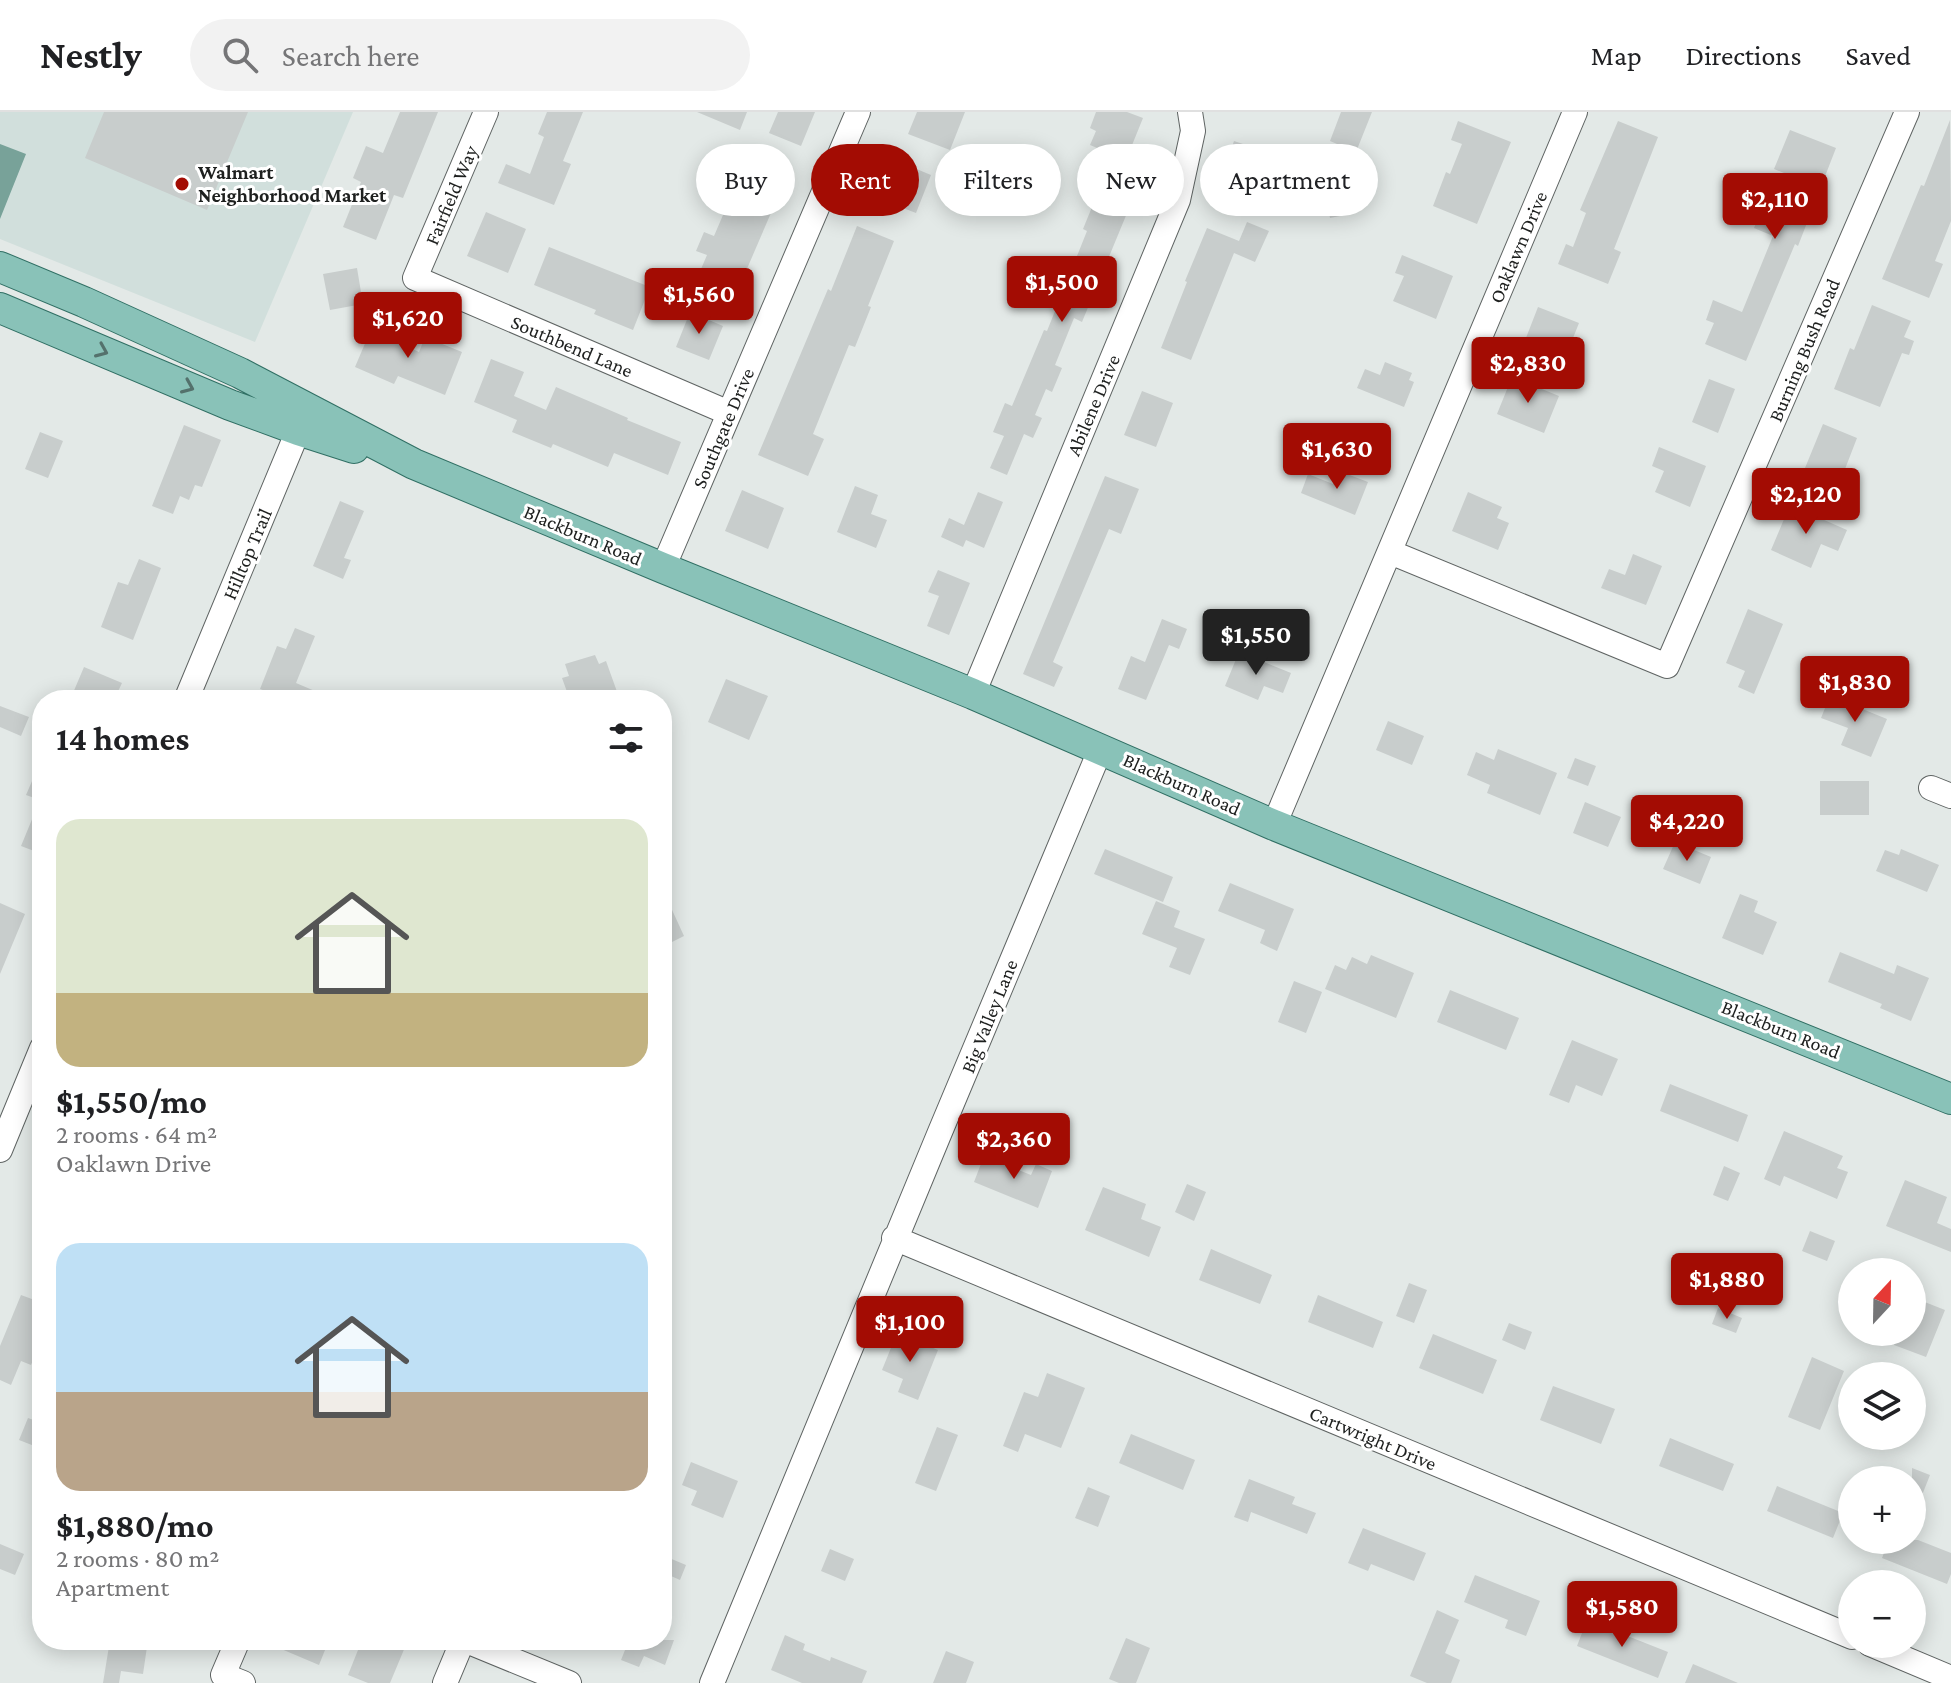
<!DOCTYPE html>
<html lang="en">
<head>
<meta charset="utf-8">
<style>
  :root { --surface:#fff; --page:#f2f2f2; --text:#202124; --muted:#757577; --line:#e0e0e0; --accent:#a30c03 }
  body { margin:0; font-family:"Crimson Pro",serif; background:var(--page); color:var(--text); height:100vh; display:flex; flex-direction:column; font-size:30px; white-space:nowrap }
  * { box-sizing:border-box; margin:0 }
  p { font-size:26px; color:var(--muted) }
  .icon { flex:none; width:44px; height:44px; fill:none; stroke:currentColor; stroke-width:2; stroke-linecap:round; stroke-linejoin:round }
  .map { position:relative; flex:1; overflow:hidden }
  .drawer { position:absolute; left:32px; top:578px; width:640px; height:960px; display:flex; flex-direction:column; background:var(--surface); border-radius:32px; box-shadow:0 4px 20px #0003 }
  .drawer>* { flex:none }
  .banner { position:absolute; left:696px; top:32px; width:760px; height:72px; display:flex; gap:16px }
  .needle { width:52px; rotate:22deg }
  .tools { position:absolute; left:1838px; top:1146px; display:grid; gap:16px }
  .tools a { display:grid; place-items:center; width:88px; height:88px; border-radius:50%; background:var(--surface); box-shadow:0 4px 20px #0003; font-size:40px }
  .price { position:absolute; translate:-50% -68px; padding:0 18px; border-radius:8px; background:var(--accent); color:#fff; font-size:26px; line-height:52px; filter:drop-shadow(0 2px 4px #0008) }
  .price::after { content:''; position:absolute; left:50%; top:48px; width:24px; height:18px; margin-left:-12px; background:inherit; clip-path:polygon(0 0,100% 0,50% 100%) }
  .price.on { background:#222; color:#fff }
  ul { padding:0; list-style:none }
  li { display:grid; align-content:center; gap:16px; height:424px; padding:0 24px }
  li span { display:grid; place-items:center; height:248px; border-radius:24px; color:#555 }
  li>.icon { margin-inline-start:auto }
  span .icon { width:144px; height:144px; fill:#fffc; stroke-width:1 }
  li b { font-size:34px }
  h2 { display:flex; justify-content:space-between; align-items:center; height:96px; padding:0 24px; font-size:34px }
  .tag { padding:0 28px; border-radius:36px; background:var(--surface); box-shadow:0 4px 20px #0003; font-size:28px; line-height:72px }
  .tag.on { background:var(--accent); color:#fff }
  header { display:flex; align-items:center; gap:48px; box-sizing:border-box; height:112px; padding:0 40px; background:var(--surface); border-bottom:2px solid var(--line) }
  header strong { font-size:38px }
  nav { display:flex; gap:44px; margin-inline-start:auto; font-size:28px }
  .search { width:560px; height:72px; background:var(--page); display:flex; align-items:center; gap:20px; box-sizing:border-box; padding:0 28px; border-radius:44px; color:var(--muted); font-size:30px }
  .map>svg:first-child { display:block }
  .built { fill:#d1dfdc }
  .water { fill:#78a299 }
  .building { fill:#c8cdcc }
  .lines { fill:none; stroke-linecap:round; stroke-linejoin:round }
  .minor-casing { stroke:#5f6463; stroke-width:26 }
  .major-casing { stroke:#306f64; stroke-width:32 }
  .minor { stroke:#fff; stroke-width:24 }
  .major { stroke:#89c2b8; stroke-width:30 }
  .oneway { stroke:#54716c }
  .poi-dot { fill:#a30c03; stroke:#fff; stroke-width:3 }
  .labels { text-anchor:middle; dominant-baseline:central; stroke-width:6; stroke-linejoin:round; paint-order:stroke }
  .poi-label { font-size:20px; font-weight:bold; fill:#1e201f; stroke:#fff; text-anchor:start }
  .street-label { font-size:20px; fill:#1e201f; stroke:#fff }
</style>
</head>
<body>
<header>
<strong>Nestly</strong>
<div class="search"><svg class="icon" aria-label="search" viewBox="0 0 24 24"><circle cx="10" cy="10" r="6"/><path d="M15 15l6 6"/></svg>Search here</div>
<nav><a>Map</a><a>Directions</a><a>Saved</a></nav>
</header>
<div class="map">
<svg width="1951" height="1571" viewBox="0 0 1951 1571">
  <rect width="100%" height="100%" fill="#e3e9e7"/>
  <path class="built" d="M0,0h353l-98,230 -255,-103z"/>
  <path class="water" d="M0,32l26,10 -26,65z"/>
  <path class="building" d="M104,0h144l-41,98 -122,-52z
    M400,0h38l-35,86 -9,-3 -18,45 -33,-13 18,-45 -8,-4 13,-32 17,7z
    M547,0h36l-20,49 8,3 -17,41 -56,-22 8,-19 24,10 14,-37 -6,-3z
    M697,0h50l-7,18z
    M778,0h37l-14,34 -32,-13z
    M917,0h48l-15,38 -42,-16z
    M1096,0h31l16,6 -17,42 -36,-15 6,-14 -6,-3z
    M1341,0h31l-16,40 -26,-11z
    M1950,8l1,101 -16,40 8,3 -14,34 -47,-19 39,-94 3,1z
    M1458,9l53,21 -34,82 -44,-18 13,-34 4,2 12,-30 -11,-4z
    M1618,9l40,16 -44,112 7,3 -13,32 -50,-20 8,-20 7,3 13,-34 -6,-3z
    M1790,18l46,18 -38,98 -3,-2 -49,117 -41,-17 9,-21 -8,-3 7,-20 29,12 31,-76 -19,-8 10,-24 6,3 14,-34 -10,-4z
    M1234,29l33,11 -19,56 -33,-11z
    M885,44l46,19 -15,38 -47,-18z
    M1338,48l12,54 -20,4 -4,-19 -38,9 -4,-21 16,-4 -3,-14z
    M727,67l50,20 -37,86 -39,-16 6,-14 -11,-4 8,-19 10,4 15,-35 -10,-4z
    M1116,68l21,9 -55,133 -8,-4 -19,47 7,3 -10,24 -6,-3 -11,26 7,3 -9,20 -9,-4 -17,41 -17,-7 14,-32 -11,-4 12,-29 7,3 32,-76 3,1 40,-100 -4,-2 9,-22 11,4z
    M486,100l40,17 -18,44 -41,-17z
    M1247,110l22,9 -14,31 -21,-9 -43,107 -30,-12 26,-66 -2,-1 22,-53 32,13z
    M857,114l37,15 -26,65 3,1 -16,40 -6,-2 -36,89 11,5 -16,37 -50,-21 70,-166 3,2z
    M549,135l101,40 -17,43 -39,-16 2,-4 -62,-25z
    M1402,143l51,21 -17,43 -43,-18 11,-25 -9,-3z
    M357,156l6,36 -33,6 -7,-36z
    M1872,193l39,16 -7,16 10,4 -5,14 -7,-2 -22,54 -46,-18 16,-41 4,2z
    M1538,195l41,16 -8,20 -11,-5 -7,16 -29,-11z
    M690,200l33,14 -14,34 -33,-13z
    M375,208l18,8 -4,10 30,14 6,-15 37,15 -17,43 -47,-19 -4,8 -39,-17z
    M491,247l33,13 -10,24 32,14 10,-23 72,31 -1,2 54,22 -13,33 -54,-22 -6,14 -55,-23 -2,4 -39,-16 5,-12 -43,-18z
    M1385,250l27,11 -3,7 5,2 -10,25 -47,-19 8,-19 15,6z
    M1512,265l47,19 -15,37 -47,-19z
    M1709,267l26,10 -17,44 -26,-11z
    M1142,279l31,12 -17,44 -32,-12z
    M1823,312l34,14 -17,44 -35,-14z
    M184,313l37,15 -19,47 -7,-2 -6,15 -9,-4 -7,18 -21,-8z
    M40,320l23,9 -15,37 -23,-9z
    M1659,335l47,19 -16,41 -35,-15 9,-21 -12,-5z
    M1339,359l29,11 -13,33 -54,-22 7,-19 25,10z
    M1105,364l34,13 -18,45 -12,-5 -56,133 10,5 -9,20 -31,-13z
    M855,374l23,9 -7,19 16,6 -11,28 -39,-16z
    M742,378l42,18 -16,41 -43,-18z
    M978,380l25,10 -19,46 -18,-8 -3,7 -22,-10 8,-19 15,7z
    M1468,380l34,15 -5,11 12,5 -11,27 -46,-19z
    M340,389l24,10 -20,47 7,2 -8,19 -30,-13z
    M1790,393l57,25 -9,21 -17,-7 -10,24 -40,-18z
    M1633,442l29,12 -16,39 -45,-17 8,-19 16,6z
    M139,447l22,9 -28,72 -32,-13 17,-45 10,3z
    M938,458l32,13 -21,52 -22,-9 12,-30 -11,-4z
    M1748,497l35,15 -29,70 -16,-7 7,-16 -19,-8z
    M1162,507l25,10 -8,20 -10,-4 -23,55 -28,-11 13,-33 14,6z
    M295,516l20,8 -19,47 40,17h-46l-30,-11 17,-43 9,3z
    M1239,540l52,21 -8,20 -19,-7 -6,14 -33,-14z
    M595,543l4,9 7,-3 14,39h-50l-8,-22 7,-2 -4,-12z
    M84,555l38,16 -8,17h-44z
    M726,567l42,17 -19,44 -41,-18z
    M1831,581l20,8 -1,3 37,15 -16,38 -30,-12 7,-17 -27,-10z
    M0,594l29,11 -8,19 -21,-9z
    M1388,609l36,15 -12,29 -36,-15z
    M1498,637l59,24 -17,42 -53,-22 3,-8 -23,-10 9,-23 18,8z
    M42,646v96l-21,-8 19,-46 -14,-5z
    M1575,646l21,8 -8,20 -21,-8z
    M1820,669h49v34h-49z
    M1585,690l36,15 -13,30 -35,-14z
    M1675,730l36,15 -11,27 -37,-15z
    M1105,737l68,28 -10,25 -69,-28z
    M1901,737l38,16 -12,27 -51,-21 9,-21 14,5z
    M1230,771l64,26 -17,42 -17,-8 5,-13 -47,-19z
    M662,776l22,48 -22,11z
    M1740,782l18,7 -4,11 23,10 -14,33 -41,-17z
    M1156,789l24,10 -6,16 31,12 -15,36 -21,-8 8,-19 -35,-14z
    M0,791l25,11 -25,60z
    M1840,840l54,22 3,-9 32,13 -18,43 -31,-13 2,-4 -54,-22z
    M1371,843l43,18 -18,45 -71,-29 10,-24 11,5 6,-13 15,7z
    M1294,869l28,11 -16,41 -28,-11z
    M1450,878l69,28 -13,32 -69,-28z
    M1572,928l46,19 -16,37 -26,-11 -7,18 -20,-8z
    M1670,972l78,31 -10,27 -78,-31z
    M1784,1019l59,25 -6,12 11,4 -11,27 -53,-23 -4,10 -16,-7z
    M984,1044l47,19 5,-11 16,7 -14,37 -64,-26z
    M1724,1054l16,7 -12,28 -15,-6z
    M1905,1068l42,17 -10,26 14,6v23l-65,-26z
    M1187,1072l19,8 -12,29 -19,-9z
    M1103,1075l43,17 -5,15 20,8 -12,30 -64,-27z
    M1810,1119l25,10 -8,20 -25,-10z
    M1211,1137l61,26 -12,29 -61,-24z
    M1409,1171l18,7 -13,33 -18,-7z
    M21,1183l19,7 -4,8 6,3v26l-11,26 -10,-4 -10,24 -11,-5v-34z
    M1318,1183l65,27 -10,26 -65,-26z
    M1912,1185l33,13 -19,47 -32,-12 6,-13h12z
    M1718,1196l24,10 -6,15 -24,-9z
    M1509,1211l23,9 -7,18 -23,-10z
    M897,1221l41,17 -20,50 -20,-8 5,-13 -21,-9z
    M1433,1222l64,26 -14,34 -64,-26z
    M1812,1245l32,14 -24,59 -32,-13z
    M1047,1261l38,15 -24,60 -36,-14 -7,18 -15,-6 21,-54 14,5z
    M1553,1274l62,23 -14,35 -61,-24z
    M28,1306l14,5v26l-23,-9z
    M937,1315l21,8 -22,56 -21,-8z
    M1131,1322l64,26 -12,30 -64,-27z
    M1670,1326l64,26 -11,27 -64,-25z
    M691,1350l47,19 -15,37 -32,-13 6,-14 -15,-6z
    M1912,1356l18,7 -17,43h-1z
    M1249,1367l46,18 -3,7 24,9 -9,21 -56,-22 -3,10 -14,-5z
    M1777,1374l66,27 -10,25 -66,-27z
    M1088,1375l22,9 -12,31 -23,-9z
    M1363,1416l63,25 -12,28 -43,-17 -3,7 -20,-8z
    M1889,1428h29l33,13v21l-4,10 -65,-26z
    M0,1432l24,10 -9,21 -15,-6z
    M830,1437l24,10 -9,22 -24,-10z
    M662,1443l24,10 -6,15 -18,-8z
    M1475,1463l65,26 -14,35 -21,-8 3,-8 -44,-18z
    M1437,1498l22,10 -14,33 15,7 -9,23h-24l-17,-7z
    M1587,1508l81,32 -10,26 -81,-32z
    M785,1523l20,9 -2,6 27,11 1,-4 36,14 -5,12h-60l-31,-13z
    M1126,1526l24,10 -14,35h-17l-10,-4z
    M110,1528h38l-5,34 -22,-3 -2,12h-16z
    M260,1528h69l-10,25z
    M362,1528h46l-18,43h-22l-20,-8z
    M629,1528h45l-9,25 -21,-9 -5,11 -18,-7z
    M946,1539l28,11 -8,21h-33z
    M1693,1552l45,19h-53z"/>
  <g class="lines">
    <g class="minor-casing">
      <path id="minor" d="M486,0l-71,166 314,135
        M1390,440l277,114 240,-554
        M663,456l195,-456
        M973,582l205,-494 15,-69 -3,-19
        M186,588l119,-286
        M1931,676l20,8
        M1274,713l301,-713
        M0,1038l42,-102
        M894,1126l958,399
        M238,1528l-15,35 20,8
        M464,1528l105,43
        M1870,1532l81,34
        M445,1571l18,-43
        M712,1571c128,-312 258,-624 389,-935"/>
    </g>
    <g class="major-casing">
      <path id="major" d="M0,155l84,35 156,71 174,91 249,104 310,126 301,131 677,274
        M0,196l230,97 68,25 56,18"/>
    </g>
    <use href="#minor" class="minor"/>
    <use href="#major" class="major"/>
  </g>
  <defs><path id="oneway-chevron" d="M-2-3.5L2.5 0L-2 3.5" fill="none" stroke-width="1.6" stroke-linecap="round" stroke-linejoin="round" transform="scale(2)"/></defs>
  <g class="oneway">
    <use href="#oneway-chevron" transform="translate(102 239) rotate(23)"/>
    <use href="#oneway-chevron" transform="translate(188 275) rotate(23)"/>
  </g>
  <circle class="poi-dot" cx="182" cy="72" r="8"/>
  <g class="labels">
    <g class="poi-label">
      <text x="198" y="60">Walmart<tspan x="198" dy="23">Neighborhood Market</tspan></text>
    </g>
    <g class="street-label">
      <text transform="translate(451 83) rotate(-67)">Fairfield Way</text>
      <text transform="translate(1518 135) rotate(-67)">Oaklawn Drive</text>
      <text transform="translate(572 234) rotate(23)">Southbend Lane</text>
      <text transform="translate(1804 238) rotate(-67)">Burning Bush Road</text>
      <text transform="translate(1093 293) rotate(-67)">Abilene Drive</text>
      <text transform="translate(723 316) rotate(-67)">Southgate Drive</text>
      <text transform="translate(583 423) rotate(23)">Blackburn Road</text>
      <text transform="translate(247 442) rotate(-67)">Hilltop Trail</text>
      <text transform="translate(1182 672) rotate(24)">Blackburn Road</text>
      <text transform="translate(989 904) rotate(-68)">Big Valley Lane</text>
      <text transform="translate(1781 917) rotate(22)">Blackburn Road</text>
      <text transform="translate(1373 1326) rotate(23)">Cartwright Drive</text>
    </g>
  </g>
</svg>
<div class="tools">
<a><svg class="needle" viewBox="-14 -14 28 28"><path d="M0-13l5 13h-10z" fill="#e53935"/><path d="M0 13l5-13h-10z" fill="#757577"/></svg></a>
<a><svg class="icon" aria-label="layers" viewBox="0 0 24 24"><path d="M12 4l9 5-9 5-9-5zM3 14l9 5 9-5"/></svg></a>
<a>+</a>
<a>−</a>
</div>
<b class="price" style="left:1775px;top:129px">$2,110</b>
<b class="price" style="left:1062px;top:212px">$1,500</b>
<b class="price" style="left:699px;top:224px">$1,560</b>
<b class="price" style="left:408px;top:248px">$1,620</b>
<b class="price" style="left:1528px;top:293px">$2,830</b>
<b class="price" style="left:1337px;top:379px">$1,630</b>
<b class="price" style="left:1806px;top:424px">$2,120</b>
<b class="price on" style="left:1256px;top:565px">$1,550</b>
<b class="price" style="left:1855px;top:612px">$1,830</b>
<b class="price" style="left:1687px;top:751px">$4,220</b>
<b class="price" style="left:1014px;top:1069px">$2,360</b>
<b class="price" style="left:1727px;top:1209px">$1,880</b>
<b class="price" style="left:910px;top:1252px">$1,100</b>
<b class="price" style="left:1622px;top:1537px">$1,580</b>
<div class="banner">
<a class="tag">Buy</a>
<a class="tag on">Rent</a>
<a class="tag">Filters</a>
<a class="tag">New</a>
<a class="tag">Apartment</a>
</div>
<section class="drawer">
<h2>14 homes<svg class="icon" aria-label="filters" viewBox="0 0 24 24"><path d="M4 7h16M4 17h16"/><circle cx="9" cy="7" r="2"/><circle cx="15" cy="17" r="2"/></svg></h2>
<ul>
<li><span style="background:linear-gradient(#dfe7d0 70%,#c2b280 0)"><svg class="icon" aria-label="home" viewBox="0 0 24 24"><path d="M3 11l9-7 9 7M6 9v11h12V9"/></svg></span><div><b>$1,550/mo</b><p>2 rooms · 64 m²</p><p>Oaklawn Drive</p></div></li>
<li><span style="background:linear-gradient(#bfe0f5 60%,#b9a48a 0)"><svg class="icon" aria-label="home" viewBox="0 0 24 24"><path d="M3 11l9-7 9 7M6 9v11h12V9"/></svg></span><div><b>$1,880/mo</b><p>2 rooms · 80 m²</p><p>Apartment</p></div></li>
</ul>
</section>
</div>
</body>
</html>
